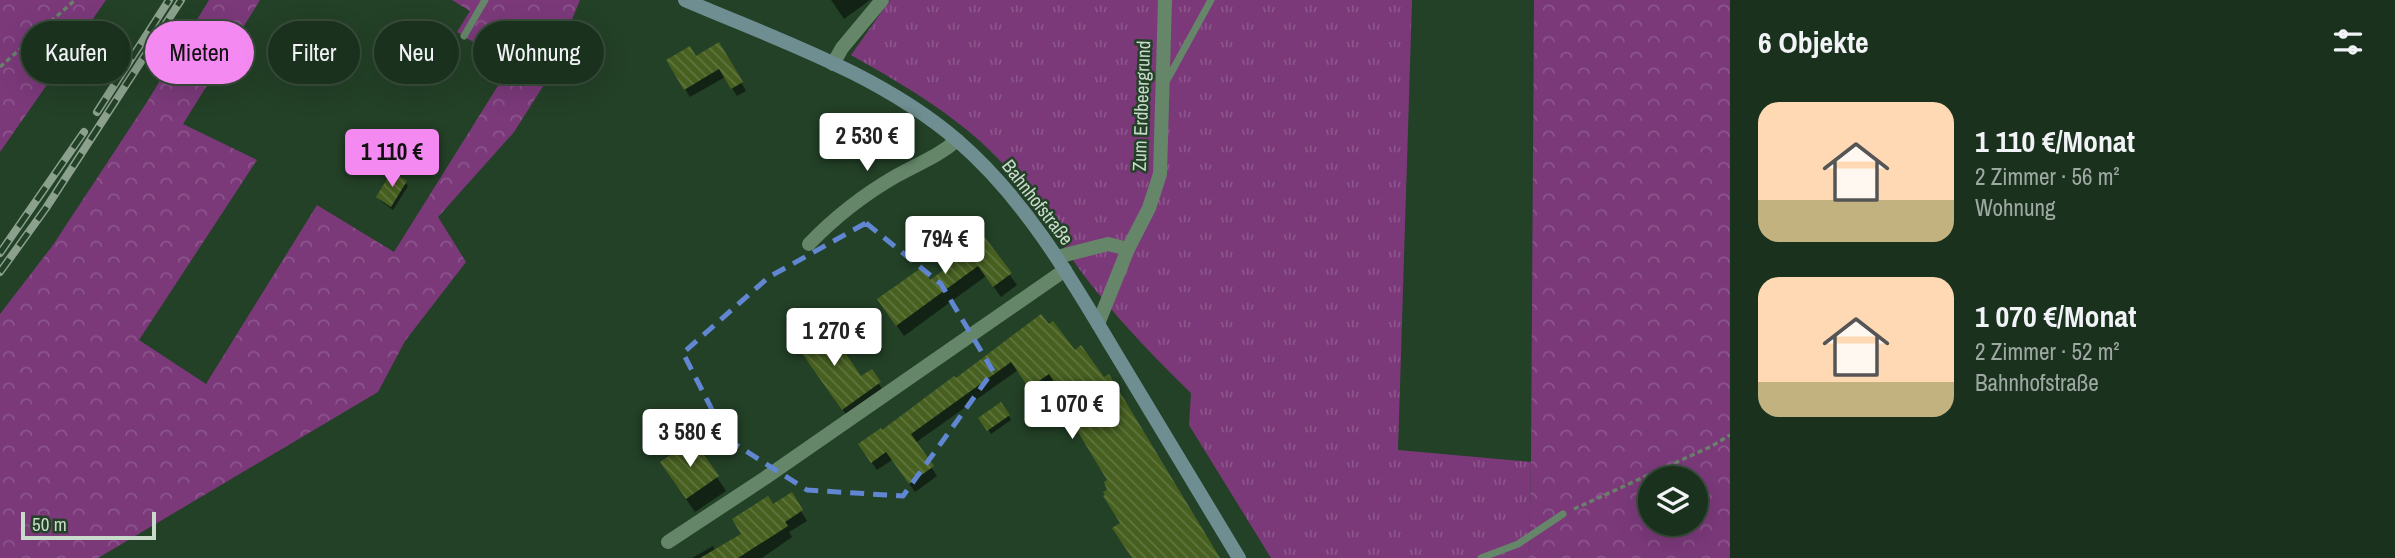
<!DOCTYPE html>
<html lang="de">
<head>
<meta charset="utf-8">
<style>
  :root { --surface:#1a311d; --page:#273d2a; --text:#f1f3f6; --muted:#9fa9a4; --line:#384c3b; --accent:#f389f1 }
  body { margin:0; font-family:"Archivo Narrow",sans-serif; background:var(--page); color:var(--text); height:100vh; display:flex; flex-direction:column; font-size:26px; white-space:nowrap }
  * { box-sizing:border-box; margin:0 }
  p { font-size:23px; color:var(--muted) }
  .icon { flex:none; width:38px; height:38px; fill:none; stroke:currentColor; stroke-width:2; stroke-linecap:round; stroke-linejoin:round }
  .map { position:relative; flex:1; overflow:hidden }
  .side { display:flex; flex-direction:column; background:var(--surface); width:665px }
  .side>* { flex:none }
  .top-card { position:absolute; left:21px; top:21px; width:665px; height:63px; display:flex; gap:14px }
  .tools { position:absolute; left:1638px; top:466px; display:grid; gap:14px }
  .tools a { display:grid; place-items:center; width:70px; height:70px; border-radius:50%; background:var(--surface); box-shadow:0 7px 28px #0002,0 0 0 2px var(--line); font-size:35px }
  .scale { position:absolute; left:21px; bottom:18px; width:135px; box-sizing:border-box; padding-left:7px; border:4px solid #c8daca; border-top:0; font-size:19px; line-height:24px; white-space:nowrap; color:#c8daca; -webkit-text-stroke:5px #234127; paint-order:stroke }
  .price { position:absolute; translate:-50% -60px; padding:0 16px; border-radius:7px; background:#fff; color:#222; font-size:23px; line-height:46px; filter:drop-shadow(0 2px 4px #0008) }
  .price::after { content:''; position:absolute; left:50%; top:42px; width:21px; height:16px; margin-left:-10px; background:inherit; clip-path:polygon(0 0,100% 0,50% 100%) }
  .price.active { background:var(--accent); color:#111 }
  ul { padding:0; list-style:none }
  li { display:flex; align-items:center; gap:21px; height:175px; padding:0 28px }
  li span { display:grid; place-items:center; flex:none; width:196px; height:140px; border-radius:21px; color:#555 }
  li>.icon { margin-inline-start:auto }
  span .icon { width:84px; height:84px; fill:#fffc; stroke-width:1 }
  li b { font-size:30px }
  h2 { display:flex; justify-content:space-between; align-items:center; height:84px; padding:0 28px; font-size:30px }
  .pill { padding:0 24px; border-radius:32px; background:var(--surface); box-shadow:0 7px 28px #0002,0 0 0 2px var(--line); font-size:24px; line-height:63px }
  .pill.active { background:var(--accent); color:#111 }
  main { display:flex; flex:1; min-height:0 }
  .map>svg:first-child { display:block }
  .grass { fill:url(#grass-tufts) }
  .forest { fill:url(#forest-crowns); fill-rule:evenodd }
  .shadow { fill:#0007 }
  .building { fill:url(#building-back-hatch) }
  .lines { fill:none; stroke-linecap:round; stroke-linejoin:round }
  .path { stroke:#68816b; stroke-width:3.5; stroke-dasharray:5 3.5; stroke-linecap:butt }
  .service { stroke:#658669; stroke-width:7 }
  .minor { stroke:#658669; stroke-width:14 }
  .secondary { stroke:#6f8e92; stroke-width:14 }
  .rail-casing { stroke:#8ba18d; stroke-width:8 }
  .rail { stroke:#234127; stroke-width:5; stroke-dasharray:16; stroke-linecap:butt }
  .marked { fill:none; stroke:#6186d2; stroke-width:5; stroke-dasharray:14 9; stroke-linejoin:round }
  .labels { text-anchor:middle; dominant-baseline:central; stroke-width:5; stroke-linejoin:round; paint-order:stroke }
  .street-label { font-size:19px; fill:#c8daca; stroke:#234127 }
</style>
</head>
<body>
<main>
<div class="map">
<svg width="1730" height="558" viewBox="0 0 1730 558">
  <defs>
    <pattern id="grass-tufts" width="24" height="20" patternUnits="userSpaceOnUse" patternTransform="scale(1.75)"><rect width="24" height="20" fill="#7b397a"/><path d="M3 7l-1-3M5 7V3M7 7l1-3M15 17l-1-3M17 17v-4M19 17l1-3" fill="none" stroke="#8c558c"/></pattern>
    <pattern id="forest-crowns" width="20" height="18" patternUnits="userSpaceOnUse" patternTransform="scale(1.75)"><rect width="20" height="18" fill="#7b397a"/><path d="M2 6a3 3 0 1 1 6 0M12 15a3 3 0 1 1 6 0" fill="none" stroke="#8c558c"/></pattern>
    <pattern id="building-back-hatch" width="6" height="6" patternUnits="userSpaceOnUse" patternTransform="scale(1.75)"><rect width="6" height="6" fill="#476020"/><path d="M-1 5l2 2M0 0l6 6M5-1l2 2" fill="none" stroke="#60763f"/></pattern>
  </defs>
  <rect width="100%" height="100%" fill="#234127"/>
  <path class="grass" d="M890,0h522l-14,450 133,12 -2,96h-258l-82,-133 2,-32c-33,-32 -65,-65 -94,-101 -33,-40 -57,-86 -91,-125 -43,-48 -99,-80 -155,-112z"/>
  <path class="forest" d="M0,0h106l-106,152z
    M209,0h51l-77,124 74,36 -118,180 67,44 111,-179 77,47 117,-187 -54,-33 13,-21 -18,-11h128l-33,80 -33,52 -76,85 28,45 -61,79 -27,51 -280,166h-98v-244l53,-69 94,-143z
    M1534,0h196v558h-201l2,-96zM1650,478h46v45h-46z"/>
  <path class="shadow" d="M831,0h39l-26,19z
    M719,44l27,47 -9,5 -12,-19 -35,20 -22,-36 27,-3z
    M405,182l3,4 -15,24 -12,-9 -3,-4z
    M970,220l47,65 -16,12 -15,-21 -82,60 -18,-25 83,-58z
    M1041,316l177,242h-86l-23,-67v-10l-27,-63 -18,-29 -3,2 -6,-9 -20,14 -17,-26 -103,73 22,33 -22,16 -23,-32 -15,10 -12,-17 17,-21 74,-51z
    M794,340l67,39 10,-7 13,20 -36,25z
    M1009,416l2,4 -20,14 -10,-15z
    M693,441l33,50 -31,21 -25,-36z
    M773,506l28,5 6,10 -18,11 3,5 -30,21h-70l21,-12 2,5 28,-16z"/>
  <path class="building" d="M719,42l24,40 -12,7 -12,-20 -35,21 -18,-30 24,-14 6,10z
    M392,171l15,10 -16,26 -15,-10z
    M970,218l42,55 -19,14 -15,-21 -82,60 -19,-27 44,-31 9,12 38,-28 -15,-21z
    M1041,314l8,10 4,-3 22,29 6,-5 23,32 5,-3 111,184h-88l-20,-30 8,-5 -17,-27 2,-1 -2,-3 4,-2 -3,-8 3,-2 -35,-58 8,-4 -23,-37 -2,2 -6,-9 -20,14 -18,-26 -100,72 23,32 -25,18 -23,-32 -15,11 -13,-19 23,-16 1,2 72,-54 2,2z
    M798,323l16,24 19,-12 28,41 11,-7 9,13 -39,28 -56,-79z
    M1001,402l9,13 -23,16 -9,-13z
    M693,439l26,37 -33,23 -26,-37z
    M792,492l11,18 -18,12 3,4 -50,32h-38l41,-24 -9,-15 36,-23 5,8z"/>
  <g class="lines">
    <path class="path" d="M0,67l75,-67
      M1574,509l138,-63 18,-11"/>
    <path class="service" d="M464,36l21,-36
      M1166,82l45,-82
      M1481,558l37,-14 45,-30"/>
    <path class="minor" d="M833,64l9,-16 40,-48
      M809,244c26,-27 54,-49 87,-68 21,-12 43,-20 61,-36
      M1057,257l51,-13 20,5
      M1098,324l30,-75 21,-41 11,-34 5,-174
      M668,542l97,-64 300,-208"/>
    <path class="secondary" d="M685,0c93,40 195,74 273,141 66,57 111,134 155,208 42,70 84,139 126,209"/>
    <g class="rail-casing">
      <path id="rail" d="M97,112l72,-112
        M0,253l84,-121
        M0,272l46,-64 135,-208"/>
    </g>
    <use href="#rail" class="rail"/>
  </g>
  <path class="marked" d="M866,223l75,61 52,87 -90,125 -96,-6 -80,-51 -44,-86 86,-76z"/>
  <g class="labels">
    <g class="street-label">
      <text transform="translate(1141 106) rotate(-88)">Zum Erdbeergrund</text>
      <text transform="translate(1038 202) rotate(52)">Bahnhofstraße</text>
    </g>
  </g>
</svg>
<div class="tools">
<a><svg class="icon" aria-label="layers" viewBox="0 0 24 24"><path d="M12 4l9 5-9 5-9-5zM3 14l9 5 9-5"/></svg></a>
</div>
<div class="scale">50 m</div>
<b class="price" style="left:867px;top:173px">2 530 €</b>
<b class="price active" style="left:392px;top:189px">1 110 €</b>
<b class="price" style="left:945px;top:276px">794 €</b>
<b class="price" style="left:834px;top:368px">1 270 €</b>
<b class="price" style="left:1072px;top:441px">1 070 €</b>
<b class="price" style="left:690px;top:469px">3 580 €</b>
<div class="top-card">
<a class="pill">Kaufen</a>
<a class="pill active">Mieten</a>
<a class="pill">Filter</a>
<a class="pill">Neu</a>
<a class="pill">Wohnung</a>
</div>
</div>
<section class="side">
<h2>6 Objekte<svg class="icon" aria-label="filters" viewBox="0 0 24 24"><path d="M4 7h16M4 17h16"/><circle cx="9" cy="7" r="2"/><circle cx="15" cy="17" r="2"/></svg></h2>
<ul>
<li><span style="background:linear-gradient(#ffd9b3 70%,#c2b280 0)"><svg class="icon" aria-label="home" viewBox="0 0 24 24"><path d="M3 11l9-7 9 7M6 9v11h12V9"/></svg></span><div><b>1 110 €/Monat</b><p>2 Zimmer · 56 m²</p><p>Wohnung</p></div></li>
<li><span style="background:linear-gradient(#ffd9b3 75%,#c2b280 0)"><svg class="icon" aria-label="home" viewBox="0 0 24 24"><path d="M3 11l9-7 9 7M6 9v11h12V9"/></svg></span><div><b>1 070 €/Monat</b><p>2 Zimmer · 52 m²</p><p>Bahnhofstraße</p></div></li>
</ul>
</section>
</main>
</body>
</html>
